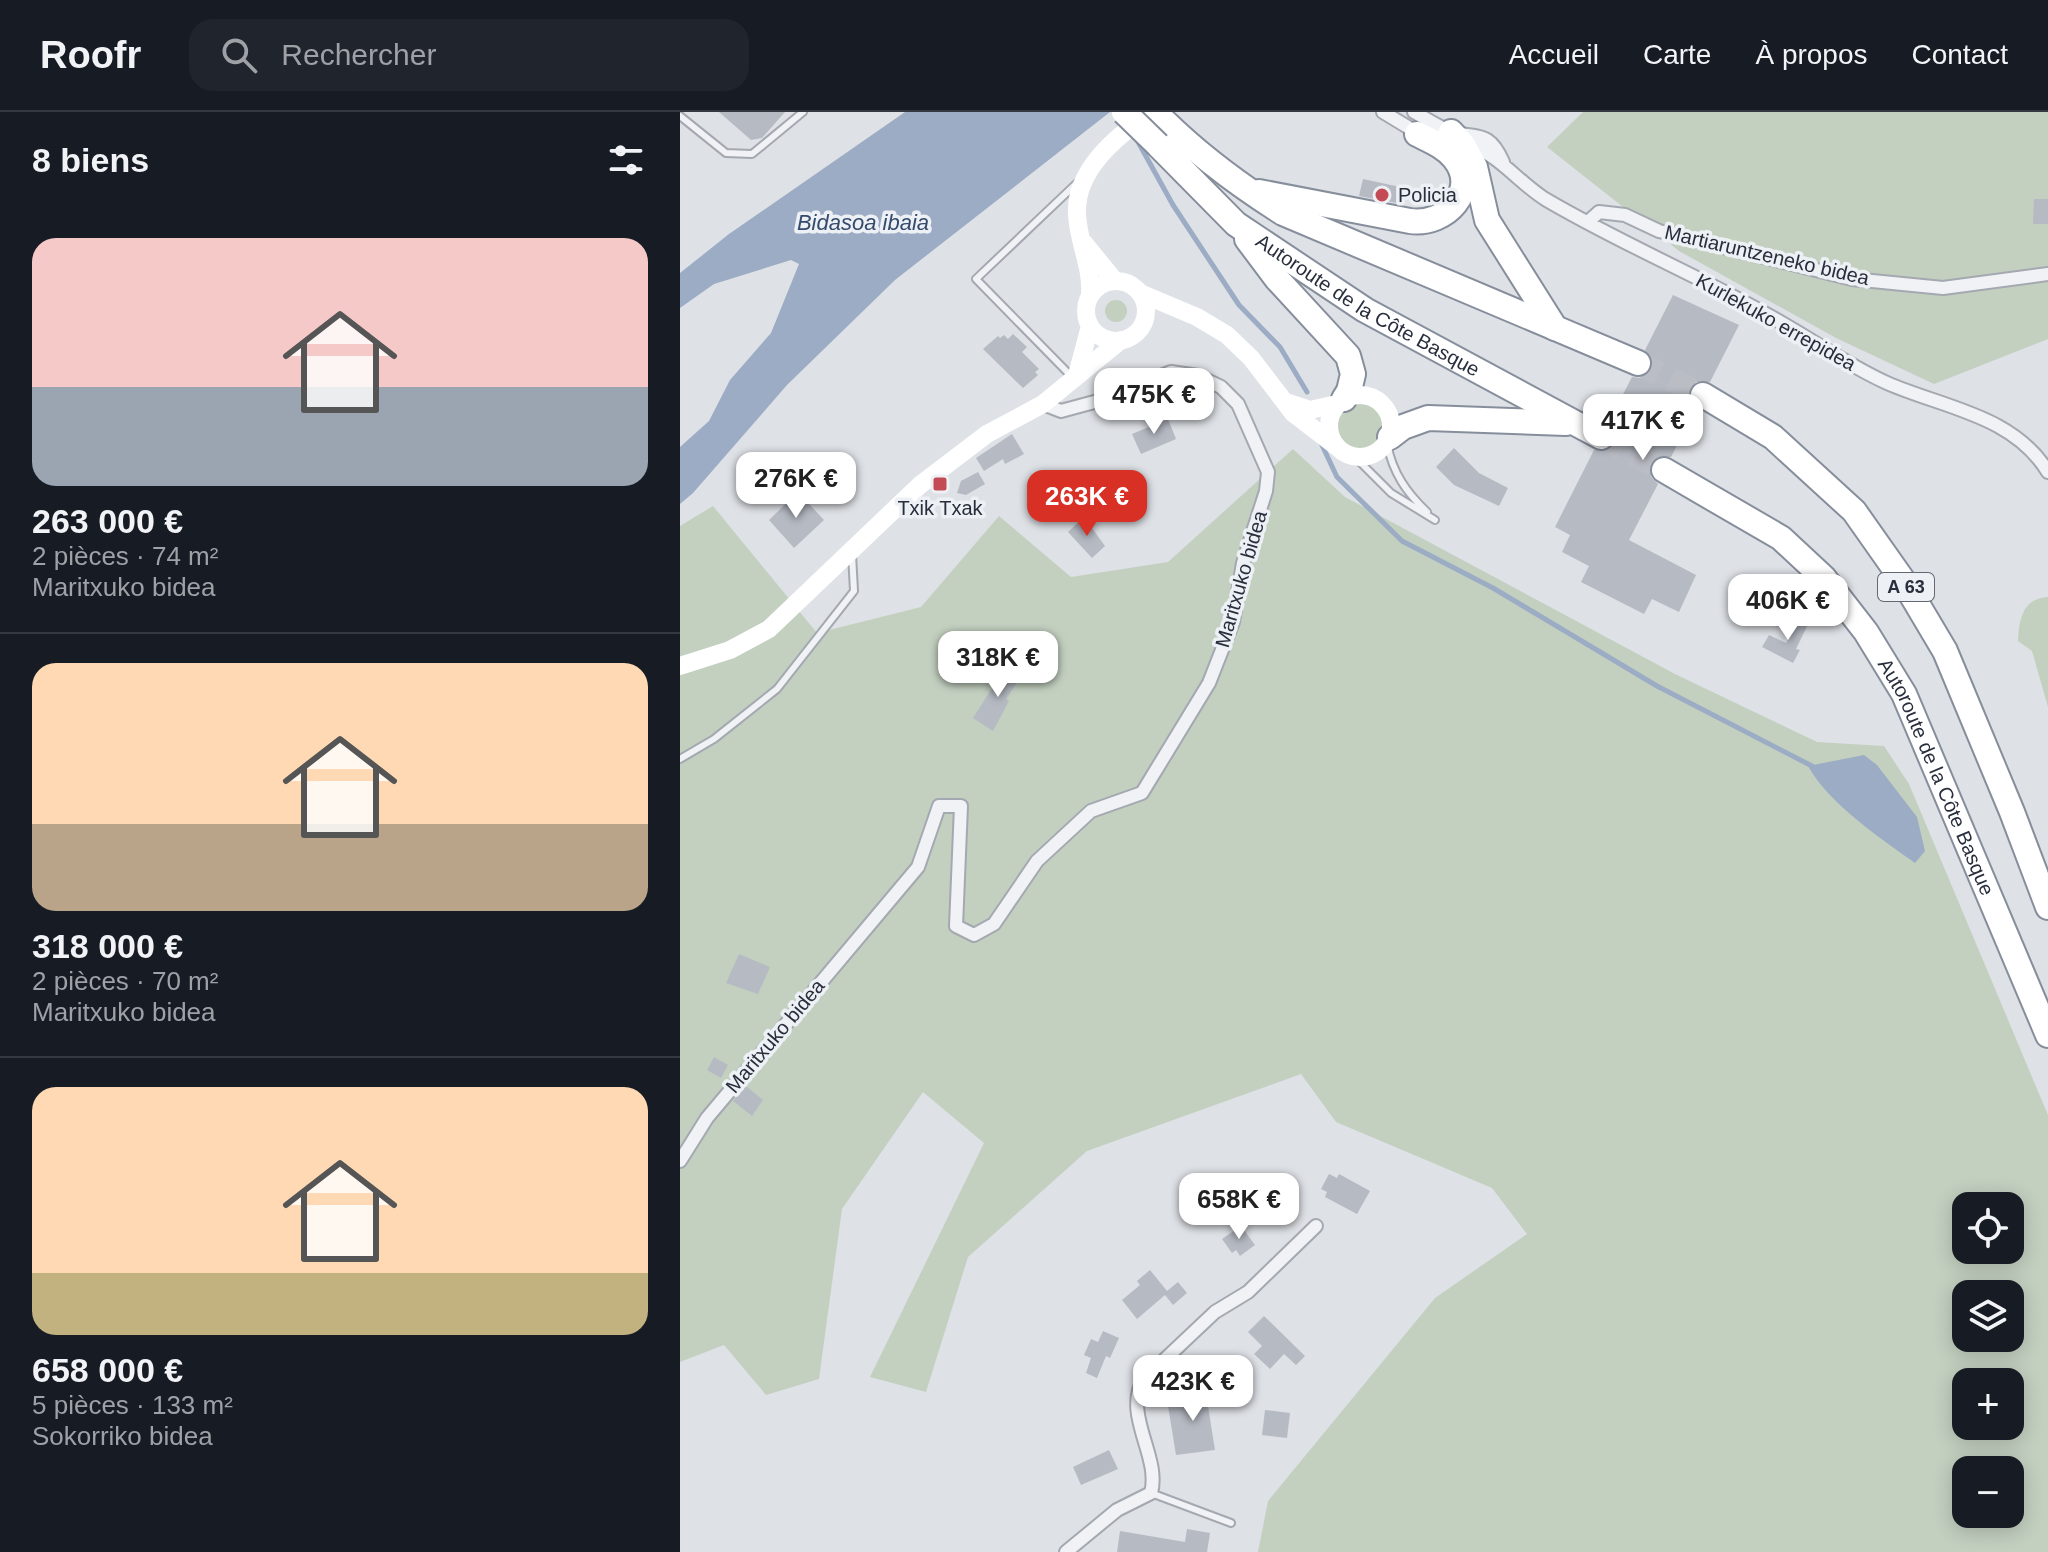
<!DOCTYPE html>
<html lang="fr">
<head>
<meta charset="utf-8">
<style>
  :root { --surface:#171b24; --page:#20242c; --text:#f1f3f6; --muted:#9ea1a6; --line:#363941; --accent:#d93025 }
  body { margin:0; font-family:Arial,sans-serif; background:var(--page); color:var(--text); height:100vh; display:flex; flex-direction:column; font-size:30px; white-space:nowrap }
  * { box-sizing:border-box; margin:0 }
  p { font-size:26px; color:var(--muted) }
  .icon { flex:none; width:44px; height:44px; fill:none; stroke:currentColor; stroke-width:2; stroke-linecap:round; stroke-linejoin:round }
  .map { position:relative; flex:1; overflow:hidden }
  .side { display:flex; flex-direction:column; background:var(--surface); width:680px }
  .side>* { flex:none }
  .buttons { position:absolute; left:1272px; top:1080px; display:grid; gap:16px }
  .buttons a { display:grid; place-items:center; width:72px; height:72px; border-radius:16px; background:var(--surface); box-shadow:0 4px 20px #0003; font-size:40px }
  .price { position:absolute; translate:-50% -68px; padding:0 18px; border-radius:16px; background:#fff; color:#222; font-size:26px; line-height:52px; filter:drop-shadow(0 2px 4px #0008) }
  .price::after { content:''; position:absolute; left:50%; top:48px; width:24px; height:18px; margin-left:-12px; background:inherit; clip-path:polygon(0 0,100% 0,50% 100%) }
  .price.active { background:var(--accent); color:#fff }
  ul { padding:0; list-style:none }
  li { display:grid; align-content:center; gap:16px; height:424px; padding:0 32px }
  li+li { border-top:2px solid var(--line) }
  li span { display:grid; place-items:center; height:248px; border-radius:24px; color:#555 }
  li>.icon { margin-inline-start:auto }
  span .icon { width:144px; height:144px; fill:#fffc; stroke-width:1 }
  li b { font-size:34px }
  h2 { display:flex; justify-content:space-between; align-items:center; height:96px; padding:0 32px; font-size:34px }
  header { display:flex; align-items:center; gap:48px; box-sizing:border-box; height:112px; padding:0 40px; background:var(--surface); border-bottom:2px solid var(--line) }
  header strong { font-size:38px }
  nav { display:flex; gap:44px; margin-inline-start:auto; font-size:28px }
  .search { width:560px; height:72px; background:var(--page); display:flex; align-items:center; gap:20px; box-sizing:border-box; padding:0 28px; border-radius:24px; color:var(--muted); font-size:30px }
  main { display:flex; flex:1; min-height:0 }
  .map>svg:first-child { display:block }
  .green { fill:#c3d0c0; fill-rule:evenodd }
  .water { fill:#9bacc4 }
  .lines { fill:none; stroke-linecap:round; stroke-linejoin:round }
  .stream { stroke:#9bacc4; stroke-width:5 }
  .building { fill:#b6bac3 }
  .highway-tunnel { stroke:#babdc4; stroke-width:24; stroke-dasharray:24 12; stroke-linecap:butt }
  .lane-casing { stroke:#a4a8b0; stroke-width:10 }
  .street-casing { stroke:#a4a8b0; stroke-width:16 }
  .highway-casing { stroke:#868e9c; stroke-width:28 }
  .lane { stroke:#f0f2f5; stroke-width:6 }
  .street { stroke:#f0f2f5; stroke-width:12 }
  .secondary { stroke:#fff; stroke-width:18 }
  .highway { stroke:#fff; stroke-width:24 }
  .highway-bridge-casing { stroke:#868e9c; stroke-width:28; stroke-linecap:butt }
  .highway-bridge { stroke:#fff; stroke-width:24 }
  .poi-dot { fill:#c44b55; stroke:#edf0f4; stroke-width:3 }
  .labels { text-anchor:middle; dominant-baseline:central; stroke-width:7; stroke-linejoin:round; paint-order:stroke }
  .shield { fill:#edf0f4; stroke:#636873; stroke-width:2 }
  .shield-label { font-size:18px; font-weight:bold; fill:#282e3c }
  .poi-label { font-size:20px; fill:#282e3c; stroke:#edf0f4; text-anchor:start }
  .street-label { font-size:20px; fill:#282e3c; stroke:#edf0f4 }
  .water-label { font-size:22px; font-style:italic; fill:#354b6d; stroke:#edf0f4 }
</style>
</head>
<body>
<header>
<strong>Roofr</strong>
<div class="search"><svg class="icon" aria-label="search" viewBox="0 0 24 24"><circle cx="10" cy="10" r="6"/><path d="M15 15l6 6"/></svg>Rechercher</div>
<nav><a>Accueil</a><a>Carte</a><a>À propos</a><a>Contact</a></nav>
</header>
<main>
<section class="side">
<h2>8 biens<svg class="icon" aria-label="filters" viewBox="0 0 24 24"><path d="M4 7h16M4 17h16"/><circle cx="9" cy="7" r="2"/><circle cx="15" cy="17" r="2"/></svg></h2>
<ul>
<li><span style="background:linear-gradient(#f6c9c9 60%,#9aa5b1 0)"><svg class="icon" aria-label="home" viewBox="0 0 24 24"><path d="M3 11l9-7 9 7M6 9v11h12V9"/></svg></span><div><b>263 000 €</b><p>2 pièces · 74 m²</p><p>Maritxuko bidea</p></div></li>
<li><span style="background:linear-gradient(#ffd9b3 65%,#b9a48a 0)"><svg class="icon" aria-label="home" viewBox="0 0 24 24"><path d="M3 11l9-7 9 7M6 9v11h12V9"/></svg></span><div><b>318 000 €</b><p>2 pièces · 70 m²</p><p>Maritxuko bidea</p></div></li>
<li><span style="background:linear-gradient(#ffd9b3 75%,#c2b280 0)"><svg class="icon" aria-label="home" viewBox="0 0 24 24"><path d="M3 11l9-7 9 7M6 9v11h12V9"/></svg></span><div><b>658 000 €</b><p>5 pièces · 133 m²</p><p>Sokorriko bidea</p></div></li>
</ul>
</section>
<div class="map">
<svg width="1368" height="1440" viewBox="0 0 1368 1440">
  <rect width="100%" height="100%" fill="#dee1e6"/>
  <path class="green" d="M903,0h465v227l-114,45 -98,-46 -157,-87 -132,-104z
    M425 199a11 11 0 1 1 22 0a11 11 0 1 1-22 0Z
    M657 315a23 23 0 1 1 46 0a23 23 0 1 1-46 0Z
    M613,337l52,48 330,177 142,68 67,4 25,38 139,331v437h-790l10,-51 167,-203 92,-64 -35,-46 -156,-66 -35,-48 -214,77 -119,106 -42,135 -56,-15 114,-234 -61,-51 -81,117 -23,170 -53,16 -42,-50 -44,17v-836l33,-20 104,127 104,-26 78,-91 72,61 97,-15zM1286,1094h44v44h-44zM1286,1182h44v44h-44zM1286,1270h44v44h-44zM1286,1358h44v44h-44z
    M1368,485v110l-16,-56 -14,-10c1,-22 5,-43 30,-44z"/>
  <path class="water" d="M225,0h205l-215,168 -108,105 -94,108 -13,11v-57l29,-26 21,-41 41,-47 28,-69 -8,-4 -77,24 -34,24v-35l49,-39z
    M1184,643l13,10 40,52 8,34 -10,12c-36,-26 -86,-59 -107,-97z"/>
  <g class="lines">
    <path class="stream" d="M457,28l36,65 66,100 41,42 27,45
      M641,331l16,34 65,64 91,47 164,98 155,80"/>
  </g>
  <path class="building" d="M39,0h66l-23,26 -11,2z
    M683,67l42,9 -3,16 -43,-8z
    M1354,87h14v25h-15z
    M993,183l66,30 -29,57h-14l-6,6v14l6,6 -25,49h-14l-6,6v14l7,7 -29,56 67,35 -17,37 -27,-13 -8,15 -63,-32 8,-16 -27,-14 8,-17 -15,-8 39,-77h14l6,-7v-13l-6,-7 24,-46 9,1 10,-8 2,-10 -8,-10z
    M333,222l14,13 -5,5 17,17 -4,3 3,3 -15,13 -40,-39 15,-13 2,2 4,-3 4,4z
    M488,307l8,20 -35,15 -9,-20z
    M332,322l12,20 -19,10 -2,-5 -19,12 -8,-13z
    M774,336l25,25 29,15 -9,18 -45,-21 -18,-18z
    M298,360l7,12 -19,11 -9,-2 4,-12z
    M118,380l26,28 -30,28 -25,-28z
    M404,405l21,29 -13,12 -24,-26z
    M1120,504l10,4 -14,29 4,1 -7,13 -31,-16 7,-12 17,8z
    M327,553l15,10 -16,24 3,2 -16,30 -20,-13z
    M59,842l31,13 -12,27 -32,-11z
    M34,945l14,8 -7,13 -14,-8z
    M66,974l17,14 -11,16 -19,-15z
    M649,1062l8,4 2,-4 31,17 -13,23 -32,-17 2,-5 -6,-3z
    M561,1114l14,19 -15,11 -4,-6 -4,3 -10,-14z
    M470,1158l17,21 11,-9 9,11 -14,12 -8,-10 -28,24 -15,-19 18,-15 -3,-4z
    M584,1204l41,40 -9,9 -12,-11 -14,15 -16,-15 8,-8 -14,-14z
    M423,1219l16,7 -9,20 -4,-2 -9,22 -11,-5 5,-15 -7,-3 7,-16 7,3z
    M531,1273l2,14 -6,1 8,50 -39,5 -8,-49 22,-4 -3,-14z
    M585,1298l25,3 -3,25 -25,-3z
    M429,1338l9,19 -37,16 -8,-18z
    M507,1417l23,4 -3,19h-90l3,-21 65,11z"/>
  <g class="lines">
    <path class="highway-tunnel" d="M958,251l65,32
      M921,325l63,33"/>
    <g class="lane-casing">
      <path id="lane" d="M0,4l46,37 26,1 51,-42
        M392,265l-96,-98 101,-96
        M707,332c6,29 19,48 40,68
        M675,345l36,36 44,27
        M0,647l34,-20 63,-50 77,-98 -2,-37
        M471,1381l80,30"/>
    </g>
    <g class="street-casing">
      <path id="street" d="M703,0l38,23
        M734,0c11,6 23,14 35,19 27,9 39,-3 54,31
        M786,32c32,9 52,38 79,55 71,42 149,75 221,115 41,22 79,50 121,69 57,25 126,32 161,89
        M909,109l10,-9 26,3 34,16 193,48 91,9 105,-14
        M0,1049l27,-43 211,-251 21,-61h22l-5,120 18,9 20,-11 43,-63 54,-50 51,-18 67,-110 24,-61 10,-59 23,-72 2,-19 -30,-68 -17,-17 -23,-11 -27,-4 -73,29 -37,10 -18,-7
        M386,1440l51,-42 34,-17c10,-37 -29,-78 -7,-114l71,-67 33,-20 68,-66"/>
    </g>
    <g class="highway-casing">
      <g id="highway">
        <path d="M475,0c38,39 82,72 128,101l355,150"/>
        <path d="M771,20l12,13 12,22 12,53 68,108"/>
        <path id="s1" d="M478,33l78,79 129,86 236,127"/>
        <path d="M579,80l151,29c36,5 70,-31 44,-63 -10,-12 -23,-17 -37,-24"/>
        <path d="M567,127l30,40 71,77 5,18 -4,17 -5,8"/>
        <path d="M1023,283l70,42 81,74 50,71 41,69 67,161 36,95"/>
        <path d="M710,325l13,-10 25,-9 138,5"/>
        <path id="s2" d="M984,358l117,68 43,40 42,54 38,62 144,341"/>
      </g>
    </g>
    <use href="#lane" class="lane"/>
    <use href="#street" class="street"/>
    <path class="secondary" d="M404,131l31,38
      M406 199a30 30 0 1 1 60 0a30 30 0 1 1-60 0Z
      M460,181l57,24 30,18 24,23 42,55 43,33
      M410,182c2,-28 -12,-52 -13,-80 -2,-43 37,-75 68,-98
      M397,263l13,-49
      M649 314a31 31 0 1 1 62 0a31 31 0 1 1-62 0Z
      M606,290l24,8 27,-6
      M0,554l50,-16 39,-21 151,-144 67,-51 56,-30 78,-64"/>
    <use href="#highway" class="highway"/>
    <g class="highway-bridge-casing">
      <path id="highway-bridge" d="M444,0l34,33"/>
    </g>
    <use href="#highway-bridge" class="highway-bridge"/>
  </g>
  <g class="poi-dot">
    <circle cx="702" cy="83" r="8"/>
    <rect x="252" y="364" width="16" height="16" rx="4"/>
  </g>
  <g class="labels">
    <rect class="shield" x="1198" y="461" width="56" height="28" rx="6"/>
    <g class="shield-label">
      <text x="1226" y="475">A 63</text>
    </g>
    <g class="poi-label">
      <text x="718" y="83">Policia</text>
      <text x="260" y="396" text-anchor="middle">Txik Txak</text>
    </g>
    <g class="street-label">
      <text transform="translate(1087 143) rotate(13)">Martiaruntzeneko bidea</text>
      <text stroke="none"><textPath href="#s1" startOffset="266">Autoroute de la Côte Basque</textPath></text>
      <text transform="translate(1096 210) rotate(29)">Kurlekuko errepidea</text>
      <text transform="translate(561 467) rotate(-74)">Maritxuko bidea</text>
      <text stroke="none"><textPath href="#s2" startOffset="424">Autoroute de la Côte Basque</textPath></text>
      <text transform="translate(95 924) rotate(-50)">Maritxuko bidea</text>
    </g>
    <g class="water-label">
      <text x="183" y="110">Bidasoa ibaia</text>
    </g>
  </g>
</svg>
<div class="buttons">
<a><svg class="icon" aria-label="locate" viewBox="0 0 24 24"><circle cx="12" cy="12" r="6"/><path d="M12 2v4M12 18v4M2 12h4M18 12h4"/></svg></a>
<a><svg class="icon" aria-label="layers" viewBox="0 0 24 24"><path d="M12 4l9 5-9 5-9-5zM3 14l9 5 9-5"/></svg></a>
<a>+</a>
<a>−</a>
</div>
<b class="price" style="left:474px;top:324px">475K €</b>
<b class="price" style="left:963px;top:350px">417K €</b>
<b class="price" style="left:116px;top:408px">276K €</b>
<b class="price active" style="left:407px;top:426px">263K €</b>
<b class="price" style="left:1108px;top:530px">406K €</b>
<b class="price" style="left:318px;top:587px">318K €</b>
<b class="price" style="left:559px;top:1129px">658K €</b>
<b class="price" style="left:513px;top:1311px">423K €</b>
</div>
</main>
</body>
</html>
